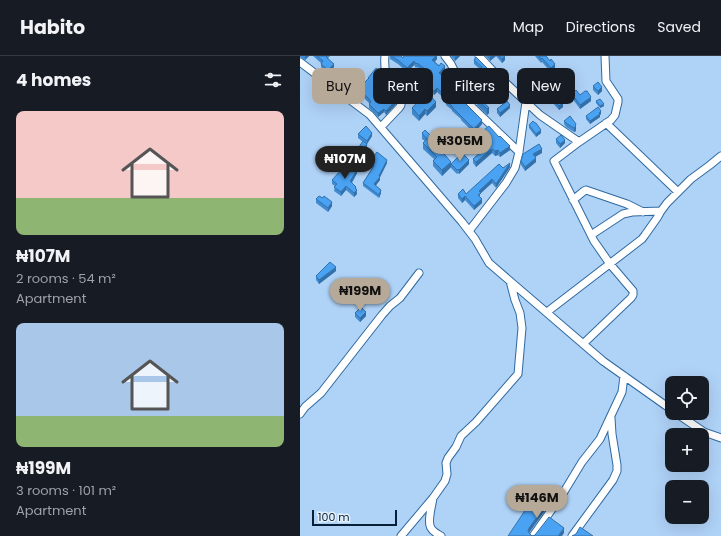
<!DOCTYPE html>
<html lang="en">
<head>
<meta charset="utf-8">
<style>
  :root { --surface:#171b24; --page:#242831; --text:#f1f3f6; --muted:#9ea1a6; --line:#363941; --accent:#b7a998 }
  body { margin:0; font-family:Poppins,sans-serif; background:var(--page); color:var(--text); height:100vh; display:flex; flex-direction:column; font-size:15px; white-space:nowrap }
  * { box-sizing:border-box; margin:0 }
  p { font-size:13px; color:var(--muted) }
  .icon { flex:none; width:22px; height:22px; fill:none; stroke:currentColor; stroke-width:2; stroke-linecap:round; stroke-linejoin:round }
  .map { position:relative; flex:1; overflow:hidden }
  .side { display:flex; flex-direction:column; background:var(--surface); width:300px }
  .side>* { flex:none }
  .hud { position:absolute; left:12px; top:12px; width:349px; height:36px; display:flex; gap:8px }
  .tools { position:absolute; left:365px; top:320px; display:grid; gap:8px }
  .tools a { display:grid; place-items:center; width:44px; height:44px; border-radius:8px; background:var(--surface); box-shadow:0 4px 16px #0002; font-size:20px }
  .scale { position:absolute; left:12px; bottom:10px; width:85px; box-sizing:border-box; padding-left:4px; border:2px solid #072037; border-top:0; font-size:11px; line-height:14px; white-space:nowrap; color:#072037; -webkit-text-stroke:3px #e5f1fd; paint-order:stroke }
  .price { position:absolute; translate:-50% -34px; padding:0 9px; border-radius:14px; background:var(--accent); color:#111; font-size:13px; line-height:26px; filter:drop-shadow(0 1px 2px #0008) }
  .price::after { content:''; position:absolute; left:50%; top:24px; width:12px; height:9px; margin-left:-6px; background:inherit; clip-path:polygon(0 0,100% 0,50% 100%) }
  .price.on { background:#222; color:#fff }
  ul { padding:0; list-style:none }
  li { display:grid; align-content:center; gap:8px; height:212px; padding:0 16px }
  li span { display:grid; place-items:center; height:124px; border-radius:8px; color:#555 }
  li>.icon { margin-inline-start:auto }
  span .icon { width:72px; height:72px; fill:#fffc; stroke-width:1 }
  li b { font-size:17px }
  h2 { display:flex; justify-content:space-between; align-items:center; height:48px; padding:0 16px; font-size:17px }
  .pill { padding:0 14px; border-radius:8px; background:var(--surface); box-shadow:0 4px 16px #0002; font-size:14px; line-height:36px }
  .pill.on { background:var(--accent); color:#111 }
  header { display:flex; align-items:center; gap:24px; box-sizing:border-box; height:56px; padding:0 20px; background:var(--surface); border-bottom:1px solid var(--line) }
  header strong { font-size:19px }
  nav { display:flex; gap:22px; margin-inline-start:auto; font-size:14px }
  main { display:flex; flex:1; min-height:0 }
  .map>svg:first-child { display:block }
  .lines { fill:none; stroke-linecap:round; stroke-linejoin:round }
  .street-casing { stroke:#2f6aa1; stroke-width:9 }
  .street { stroke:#fff; stroke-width:7 }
  .wall { fill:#408bd1 }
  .shaded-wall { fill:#3471aa }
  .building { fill:#4aa2f3; stroke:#3471aa }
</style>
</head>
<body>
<header>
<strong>Habito</strong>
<nav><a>Map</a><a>Directions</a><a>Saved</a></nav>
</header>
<main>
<section class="side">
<h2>4 homes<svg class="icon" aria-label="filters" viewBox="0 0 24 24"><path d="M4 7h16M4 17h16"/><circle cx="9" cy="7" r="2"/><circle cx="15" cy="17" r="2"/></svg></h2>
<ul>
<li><span style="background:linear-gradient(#f6c9c9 70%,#8fb573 0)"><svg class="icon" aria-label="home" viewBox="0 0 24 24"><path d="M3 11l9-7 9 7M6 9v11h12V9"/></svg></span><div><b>₦107M</b><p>2 rooms · 54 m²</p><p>Apartment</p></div></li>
<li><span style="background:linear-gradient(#a9c7e8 75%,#8fb573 0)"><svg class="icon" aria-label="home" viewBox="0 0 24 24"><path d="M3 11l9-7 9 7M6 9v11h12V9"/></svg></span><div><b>₦199M</b><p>3 rooms · 101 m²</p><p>Apartment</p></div></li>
</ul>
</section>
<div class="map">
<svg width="421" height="480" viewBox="0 0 421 480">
  <rect width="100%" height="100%" fill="#afd2f7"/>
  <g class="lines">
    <g class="street-casing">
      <path id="street" d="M145,0l6,8 15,31 6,12 47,45
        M179,0l13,14 48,45 39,27
        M0,6l70,53 92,107 13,17 14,24 114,98 69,49
        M306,67l72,69
        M81,71l18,-19 2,-3v-3c-4,-4 -8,-8 -11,-13 -4,-6 -6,-26 -5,-33
        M273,144l11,-9 2,-1 41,14 16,8
        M169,175l37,-48 9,-15 4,-16 7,-50
        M291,179l32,-21 9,-2 29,-1
        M247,256l95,-73 3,-4 12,-17 4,-7 6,-8 24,-24 19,-14 11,-9
        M283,288l48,-46 2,-3v-4l-23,-27 -16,-23 -40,-80 25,-19 32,-22 4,-5 3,-13v-3l-12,-18 -1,-25
        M376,357l28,19 17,6
        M0,358l5,-7 16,-14 61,-78 8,-9 10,-8 19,-25
        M133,442c-1,7 -6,24 -2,30 2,4 7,6 10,8
        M101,480l32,-38 12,-17 2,-7 -1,-11 2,-5 8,-11 5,-11 15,-14 42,-48 4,-46 -2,-15 -5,-13 -5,-19
        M233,480l29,-41 20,-33 18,-23 22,-47 2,-16
        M272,480l41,-56 4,-9v-6l-5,-31 -1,-16"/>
    </g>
    <use href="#street" class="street"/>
  </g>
  <path class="wall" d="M0,0h9l-4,4 -5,-3z
    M13,0h17l-2,2 6,9 -6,7 -7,-7v-4z
    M90,0h11l2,2 34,-2v3l-2,3 10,8 -4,5 9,11 -3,3 35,35 -8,9 -13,-13v-1l-9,-8v-1l-6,-5v-3l-1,-1v-2l-7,-6 -1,-1 -3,3 -15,-15v-4l4,-4 -6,-5 -1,1 -2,-3 -7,7 -9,-8 -8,-5z
    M151,0h9l-5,5z
    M186,0h10l-6,5z
    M196,0h9v4l-3,3z
    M235,0h11l9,12 -2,2 1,5 -2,2 4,5 12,1 -14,10 9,14 -4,3 -12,-14v-4l4,-3v-3l-7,-8v-4l5,-4 -7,-8 -1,1z
    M174,4l21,20 -7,8 -12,-10v2l-6,7 -5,-5 -2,-5v-4l13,2v-1l4,-5 -6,-5z
    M68,22l15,2 3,8 10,16 -10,11 -2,-3 -6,5 -9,-9v-4h1l-12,-12v-3l10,-10z
    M35,23l14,1 -1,1 5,8 -3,4 -15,-10z
    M93,24l19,3 -10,13 -6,-6 -3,-6z
    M293,30l9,5 -4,4 -5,-5z
    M272,38l19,7 -11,8 -8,-11z
    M177,43l12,9v5l-2,2 -10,-10z
    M296,45l8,5 -4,2 -4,-5z
    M136,51l-9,9 -2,-2 -6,7 -7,-7v-6z
    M210,52l-10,9 -3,-4v-4z
    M301,58l-1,1v2l-10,7 -4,-5v-3z
    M264,65l12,7v3l-2,1 -8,-5 -2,-3z
    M235,67l6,10 -5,4 -7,-9v-3z
    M122,77l22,16 -2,2 9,16 -9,9 -9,-10v-5l1,-2 -11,-10v-6l2,-2 -3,-2z
    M180,77l30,17 -10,7 -2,-2 -3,1 -3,-3 -16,14 -3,-4v-4l13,-12 -6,-9z
    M58,78l14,2 -5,8v2l-4,6 -4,-3v-2l4,-5 -5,-4z
    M256,83l9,4 -5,5 -4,-5z
    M242,97l-7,4 1,5 -11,9 -4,-6v-4z
    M69,106l18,1 -7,14v3l-5,6 6,7 -2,5 -16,-12v-3l9,-15 -3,-2z
    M151,108h18l-10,10 -1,-1 -1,1 -6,-6z
    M210,111l-14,21 -4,-5 -12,10v5l2,5 -8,7 -9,-10 -3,3 -4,-5v-4h8l37,-26z
    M57,117l-5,10 4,6 1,5 -3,3 -8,-7 -5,6 -7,-5 1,-5 -3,-2v-4z
    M16,143l16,7 -4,6 -12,-9z
    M36,215l-17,13 -3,-4v-4z
    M55,257l11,3 -6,6 -5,-5z"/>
  <path class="shaded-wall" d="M5,0h4l-4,4z
    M136,0h1v3l-5,5v-4z
    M156,0h4l-5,5v-4z
    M191,0h5l-6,5v-4z
    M205,0v4l-3,3v-4z
    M114,5v4l-7,7v-4z
    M34,8v3l-6,7v-4z
    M255,8v4l-4,4v-4z
    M145,10v4l-6,7v-4z
    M254,15v4l-4,3v-3z
    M49,20v4l-3,4v-4z
    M176,20v4l-6,7v-4z
    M195,20v4l-7,8v-4z
    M112,23v4l-10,13v-4z
    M268,24v3l-14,11v-4z
    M150,26v4l-5,5v-4z
    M53,29v4l-3,4v-3z
    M302,31v4l-4,4v-4z
    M137,32v4l-3,3v-4z
    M291,41v4l-11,8v-4z
    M96,44v4l-10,11v-4z
    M136,46v5l-9,9v-5z
    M263,47v4l-4,3v-4z
    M304,48v2l-4,2v-2z
    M210,49v3l-10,9v-4z
    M189,52v5l-2,2v-6z
    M84,53v3l-6,5v-4z
    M125,53v5l-6,7v-5z
    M301,55v3l-1,1v2l-10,7v-3z
    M182,64v4l-8,9v-4z
    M276,68v7l-2,1v-4z
    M241,74v3l-5,4v-3z
    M72,77v3l-5,8v-3z
    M265,84v3l-5,5v-4z
    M144,87v6l-5,5v-6z
    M67,88v2l-4,6v-2z
    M210,90v4l-10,7v-4z
    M192,93v4l-16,14v-5z
    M242,93v4l-9,5v-4z
    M198,94v5l-3,1v-5z
    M236,102v4l-11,9v-4z
    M87,104v3l-7,14v3l-6,8v-4z
    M169,104v4l-10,10v-4z
    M151,106v5l-9,9v-6z
    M210,107v4l-14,21v-4z
    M57,114v3l-5,9 -2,3v-4z
    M192,123v4l-13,12v-4z
    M46,130v4l-5,6v-4z
    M56,131l1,7 -3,3v-4l1,-5z
    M81,134v3l-2,5v-3z
    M165,140v4l-3,3v-4z
    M182,143v4l-8,7v-4z
    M32,146v4l-4,6v-4z
    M36,211v4l-17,13v-4z
    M66,256v4l-6,6v-4z
    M252,440v5l-23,32 -1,-2 1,-3z
    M264,472v5l-2,3h-4z"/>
  <path class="building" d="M17,0h10l-1,1 8,7 -6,6 -7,-6 2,-3z
    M91,0h10l2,2 1,-2h32l-4,4 7,6 2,-3 4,3 -6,7 11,9 -5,5 14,12 1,-1 22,22 -8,9 -22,-22v-1l-6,-5 1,-1 -2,-3 1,-1 -8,-7 -1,-1 -3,3 -15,-15 6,-7 -8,-6 -1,1 -2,-3 -7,7 -9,-8z
    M199,0h6l-3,3z
    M239,0h7l4,5 1,-2 4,5 -4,4 -9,-10 -1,1z
    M176,1l19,19 -7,8 -12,-10 6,-7 -8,-7z
    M76,12l5,4 2,8 3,8 10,12 -10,11 -2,-2 -6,4 -9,-9 2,-2 -2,-3 -11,-10 11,-11h-1z
    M168,12l8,8 -6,7 -5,-5 -2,-5z
    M252,12l2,3 -4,4 6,7 8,-8 4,6 -14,10 -3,-4 1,-1 -8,-11z
    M43,15l6,5 -3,4 7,5 -3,5 -15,-11z
    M102,15l10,8 -10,13 -6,-6 -3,-6z
    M298,26l4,5 -4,4 -5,-5z
    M251,33l12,14 -4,3 -12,-14z
    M276,34l4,5 5,-4h2l4,6 -11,8 -8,-11z
    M127,36l9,10 -9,9 -2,-2 -6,7 -7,-8z
    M179,41l10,11 -2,1 -10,-10z
    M300,43l4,5 -4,2 -4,-5z
    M207,45l3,4 -10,8 -3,-4z
    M298,51l3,4 -2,2 1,1 -10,7 -4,-5z
    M270,60l6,8 -1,2 1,1 -2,1 -8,-5 -2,-2z
    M233,65l2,2h1l5,7 -5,4 -7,-9z
    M66,70l6,7 -5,8 -9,-7z
    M189,70l10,11 1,-1 10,10 -10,7 -2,-3 -3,1 -3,-2 -16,13 -3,-3 16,-14 -9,-12z
    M125,74l5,5 3,-2 11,10 -5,5 12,14 -9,8 -9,-9 4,-4 -14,-14 4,-4 -5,-6z
    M261,79l4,5 -5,4 -4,-5z
    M63,85l4,3 -4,6 -4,-3z
    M239,88l3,5 -9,5 3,4 -11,9 -4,-6 2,-7z
    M77,96l10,8 -8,16 1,1 -6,7 7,6 -2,5 -16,-12 11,-17 -5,-4z
    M162,97l7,7 -10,10 -1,-1 -1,1 -6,-6z
    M210,107l-14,21 -4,-5 -13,12 2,2 -3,2 4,4 -8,7 -9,-10 -3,3 -4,-5 5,-5 3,5 33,-30 4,4z
    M51,110l6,4 -5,8 -2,3 6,6 -1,1 2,2 -3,3 -8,-7 -5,6 -7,-5 3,-3 -5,-4 10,-11 5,4z
    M19,140l4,2 1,-2 8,6 -4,6 -12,-9z
    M30,206l6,5 -17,13 -3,-4z
    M61,251l5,5 -6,6 -5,-5z
    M240,432l12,8 -23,32 -1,3 1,2 3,3 3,-1 14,-18 15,11 -6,8h-50z
    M280,471l13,9h-21l4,-2z"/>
</svg>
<div class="tools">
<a><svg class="icon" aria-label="locate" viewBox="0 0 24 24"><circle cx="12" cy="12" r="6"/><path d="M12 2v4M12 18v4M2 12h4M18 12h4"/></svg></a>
<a>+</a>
<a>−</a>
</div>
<div class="scale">100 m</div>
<b class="price" style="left:160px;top:106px">₦305M</b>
<b class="price on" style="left:45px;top:124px">₦107M</b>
<b class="price" style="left:60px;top:256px">₦199M</b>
<b class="price" style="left:237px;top:463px">₦146M</b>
<div class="hud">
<a class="pill on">Buy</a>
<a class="pill">Rent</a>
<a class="pill">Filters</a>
<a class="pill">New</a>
</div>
</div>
</main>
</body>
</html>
